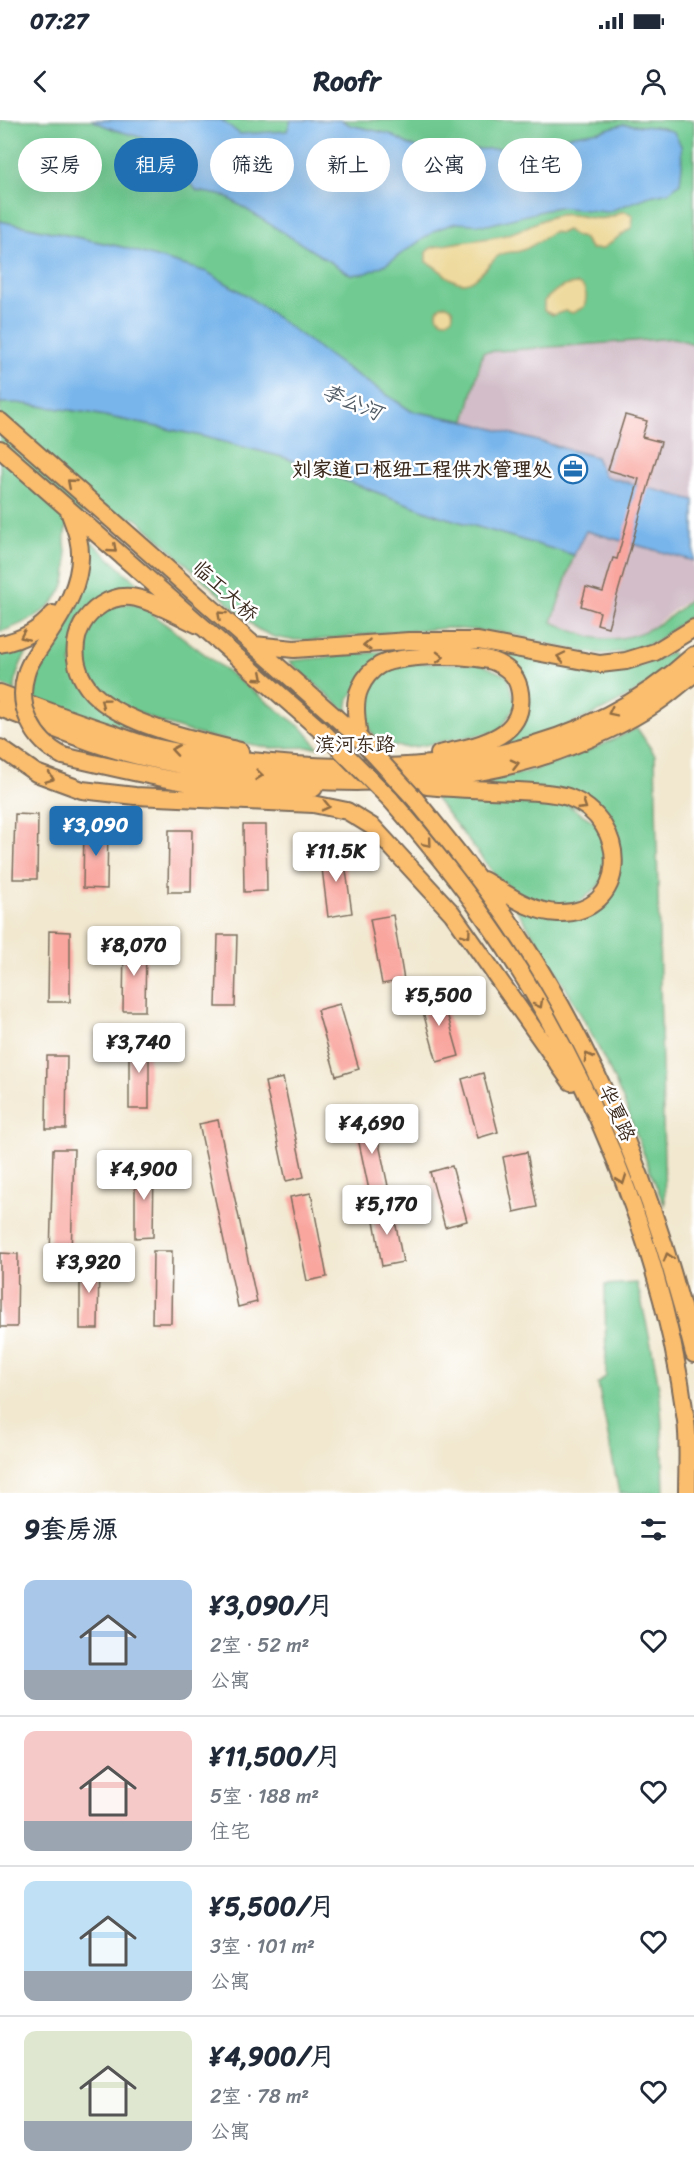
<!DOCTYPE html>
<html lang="zh">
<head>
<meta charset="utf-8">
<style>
  :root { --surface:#fff; --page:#f6f6f7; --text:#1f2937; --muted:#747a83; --line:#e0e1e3; --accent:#1f6fb2 }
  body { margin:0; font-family:Sriracha,"LXGW WenKai TC",sans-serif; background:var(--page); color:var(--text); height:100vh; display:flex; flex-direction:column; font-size:22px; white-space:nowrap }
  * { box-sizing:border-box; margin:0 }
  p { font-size:20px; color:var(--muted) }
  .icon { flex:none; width:33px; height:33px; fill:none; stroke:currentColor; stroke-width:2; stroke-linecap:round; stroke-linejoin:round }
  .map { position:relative; height:1373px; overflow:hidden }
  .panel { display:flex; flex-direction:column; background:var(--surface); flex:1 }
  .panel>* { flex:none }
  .top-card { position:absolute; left:18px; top:18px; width:658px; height:54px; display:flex; gap:12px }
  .price { position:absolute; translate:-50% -51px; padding:0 14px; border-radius:6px; background:#fff; color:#222; font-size:20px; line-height:39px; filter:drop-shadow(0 2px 3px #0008) }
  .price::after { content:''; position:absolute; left:50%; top:36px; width:18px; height:14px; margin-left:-9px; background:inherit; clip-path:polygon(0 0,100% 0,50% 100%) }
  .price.active { background:var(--accent); color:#fff }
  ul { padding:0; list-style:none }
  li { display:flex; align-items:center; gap:18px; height:150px; padding:0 24px }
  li+li { border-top:2px solid var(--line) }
  li span { display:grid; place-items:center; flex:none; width:168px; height:120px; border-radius:12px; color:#555 }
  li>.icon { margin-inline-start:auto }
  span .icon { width:72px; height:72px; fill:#fffc; stroke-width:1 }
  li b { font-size:26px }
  h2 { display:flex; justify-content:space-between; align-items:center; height:72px; padding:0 24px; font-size:26px }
  .pill { padding:0 21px; border-radius:27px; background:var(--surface); box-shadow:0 6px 24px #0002; font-size:21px; line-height:54px }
  .pill.active { background:var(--accent); color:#fff }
  .status { display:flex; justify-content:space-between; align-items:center; height:42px; padding:0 30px; background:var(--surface); direction:ltr }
  .status svg { height:16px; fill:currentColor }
  header { display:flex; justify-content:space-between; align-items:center; height:78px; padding:0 24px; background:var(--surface); font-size:27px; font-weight:800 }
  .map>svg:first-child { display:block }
  .industrial { fill:#d2bdc8 }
  .green { fill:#70ca91; stroke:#567a58; stroke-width:1.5 }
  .sand { fill:#eeda9e; stroke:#94825e; stroke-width:1.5 }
  .water { fill:#78b5eb; stroke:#5a7084; stroke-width:1.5 }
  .building { fill:#f9a69f }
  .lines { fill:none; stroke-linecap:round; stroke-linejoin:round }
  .primary-casing { stroke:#7b6c5c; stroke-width:20 }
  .primary { stroke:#fbbd6e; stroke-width:16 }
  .primary-bridge-casing { stroke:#7b6c5c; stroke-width:20; stroke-linecap:butt }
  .primary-bridge { stroke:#fbbd6e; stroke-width:16 }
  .oneway { stroke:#916c42 }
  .labels { text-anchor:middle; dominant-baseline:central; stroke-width:5; stroke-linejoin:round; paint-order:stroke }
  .poi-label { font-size:20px; font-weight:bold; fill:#3b2a1e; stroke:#fff; text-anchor:end }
  .street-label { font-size:20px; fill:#3b2a1e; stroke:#fff }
  .water-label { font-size:21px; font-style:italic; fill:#505b66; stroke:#fff }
</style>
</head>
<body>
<div class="status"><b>07:27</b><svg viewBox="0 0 49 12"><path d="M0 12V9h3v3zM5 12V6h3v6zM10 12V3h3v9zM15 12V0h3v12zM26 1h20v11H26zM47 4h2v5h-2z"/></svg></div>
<header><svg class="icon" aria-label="back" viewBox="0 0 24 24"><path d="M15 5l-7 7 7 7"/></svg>Roofr<svg class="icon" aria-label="person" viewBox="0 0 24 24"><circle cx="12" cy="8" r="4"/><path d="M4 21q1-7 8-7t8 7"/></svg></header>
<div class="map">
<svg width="694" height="1373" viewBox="0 0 694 1373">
  <rect width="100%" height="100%" fill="#fff"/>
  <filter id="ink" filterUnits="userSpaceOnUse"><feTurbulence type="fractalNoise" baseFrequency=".0167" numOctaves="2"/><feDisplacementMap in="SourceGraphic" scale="12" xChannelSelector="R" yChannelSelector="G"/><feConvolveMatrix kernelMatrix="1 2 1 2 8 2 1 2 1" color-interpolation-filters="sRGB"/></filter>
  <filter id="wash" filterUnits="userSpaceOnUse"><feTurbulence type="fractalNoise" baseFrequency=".008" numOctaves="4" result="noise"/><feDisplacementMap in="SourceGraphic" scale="24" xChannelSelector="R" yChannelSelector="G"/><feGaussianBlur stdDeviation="1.35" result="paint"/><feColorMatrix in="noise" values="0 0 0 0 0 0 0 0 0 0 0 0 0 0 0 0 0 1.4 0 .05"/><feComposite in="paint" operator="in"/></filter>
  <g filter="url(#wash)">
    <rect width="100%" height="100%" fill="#f2e8d0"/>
    <path class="industrial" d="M674,218l20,6v251l-46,35 -20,8 -15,2 -22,-3 -39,-15 -112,-106 43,-164z"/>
    <path class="green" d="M0,0h694v224l-20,-6 -191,14 -18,69 -54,-10 -71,-47 -218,-117 -122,-26z
      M0,283h18l72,10 107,22 86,22 157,59 134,39 -22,67c13,5 26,12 39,15 39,9 77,-14 103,-42v18l-39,29 -23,8 -25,4 -18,-1 -29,-6 -51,-14 -61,-5 -65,5 -65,7h-27l-17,-3 -17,-8 -120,-110 -24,-6h-29l-11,3c-14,19 -6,28 -6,49 1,39 -35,56 -67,67z
      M87,418l62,56h-42l-37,70 67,62 28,14 -134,-42 2,-20 55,-124z
      M133,483l11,5 159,121 15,18 -47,1 -67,-12 -42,-13 -37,-16 -27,-16 -17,-30 5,-32 23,-23z
      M28,523l4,3c-11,14 -17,27 -17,45l-15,-7v-32z
      M398,530l-12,5 -37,43 -2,14 -58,-51z
      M499,530l77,19 23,4 37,-6 18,-6 17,-9 6,7c-51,51 -126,73 -193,94 10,-6 23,-11 31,-20 17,-19 18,-55 -4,-71 -3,-3 -8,-5 -12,-7z
      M404,543l77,1 26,12 9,29 -16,25c-17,5 -33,7 -50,10 -19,3 -36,10 -55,6 -34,-7 -40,-44 -20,-69 6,-7 21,-10 29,-14z
      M637,608l18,27 10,451c-17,-36 -28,-74 -44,-111 -29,-66 -66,-128 -106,-188l75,4 29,-71 -6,-14 -10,-13 -119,-28v-4c55,-9 105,-28 153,-53z
      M432,674l53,1 79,8 29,18 9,13 4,31 -2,12 -7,10 -18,16 -17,3 -14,-1 -20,-6 -29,-19z
      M637,1163c9,37 18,75 23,113 3,32 3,65 4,97h-45l-21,-109 8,-8 -1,-91z"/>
    <path class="sand" d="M621,92h5l7,3 -1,12 -30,22h-11l-8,-11 -8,-2 -8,-6 -6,3 -9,-1c-9,7 -20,15 -32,19 -8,2 -15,0 -22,5 -11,9 -22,28 -36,27 -15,-2 -22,-16 -36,-21v-10l5,-4c24,-7 50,-7 74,-13 19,-5 34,-16 53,-20 24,-4 39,12 63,-3z
      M577,164c11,2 10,15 7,23l-11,6 -7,-2 -13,4 -9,-4v-10c12,-11 16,-16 33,-17z
      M437 193a8 8 0 1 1 16 0a8 8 0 1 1-16 0Z"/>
    <path class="water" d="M91,0h130l19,14 47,-3 4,-11h50l9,5 40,9 19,11 25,6 77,-3 32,-4 25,-8 32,-5 24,-7 38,4 12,4 7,14 1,19 -2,18 -11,9 -19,4 -43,16 -50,-5 -69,18 -32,-2 -18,6 -52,35 -19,9 -16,2 -126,-79 -28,-5 -13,-16 -11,-19 -12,-13 -46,-13z
      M0,101l122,26 85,25 39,23 94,69 71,47 54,10 131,36 8,19 90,24v61l-108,-30 -12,24 -134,-39 -157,-59 -86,-22 -107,-22 -72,-10h-18z"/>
    <g id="blocks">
      <path class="building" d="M625,295l22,6 -5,16 19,5 -53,185 -11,-3 3,-12 -19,-6 5,-19 17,5 10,-34 4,1 22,-80 -31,-9z
        M15,694l23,1 -1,64h-24z
        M243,705h23l1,66 -23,1z
        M84,706h24l-1,63 -24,-1z
        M169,710h23l-1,62h-23z
        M343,729l9,64 -24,4 -8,-65z
        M393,795l11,65 -22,4 -12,-65z
        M49,811l21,1v70h-22z
        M218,815h19l-2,72h-19z
        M124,822l22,1 -1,68h-22z
        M441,872l18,64 -22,6 -18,-64z
        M340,884l19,65 -23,7 -19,-66z
        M129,920h20v69h-20z
        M47,936h20l-1,73h-20z
        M483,953l15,59 -20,6 -16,-59z
        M283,958l21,99 -18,4 -21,-99z
        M218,1000l39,182 -19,5 -39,-183z
        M374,1000l14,66 -19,4 -14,-66z
        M53,1029h21l-3,107 -21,-1z
        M527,1032l10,55 -23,5 -11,-55z
        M135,1046h19l-1,71 -18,1z
        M452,1046l15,55 -22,6 -15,-55z
        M311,1073l16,84 -20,4 -17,-84z
        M392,1085l11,57 -21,4 -10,-57z
        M153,1131h19l-1,72h-19z
        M0,1133l18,1 -1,73h-17z
        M80,1139h19l-1,70h-18z"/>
    </g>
  </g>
  <g filter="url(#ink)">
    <use href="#blocks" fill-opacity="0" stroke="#7b6c5c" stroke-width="1.5"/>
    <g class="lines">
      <g class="primary-casing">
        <path id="primary" d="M0,301l359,317
          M0,329l326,286
          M203,507c-19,-8 -52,-28 -72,-30 -10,-1 -21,2 -30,8 -34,22 -33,68 -3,93 34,29 99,42 142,53
          M0,524c22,-4 39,-13 53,-30
          M254,525l40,4 115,-8h69l122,23 26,-3 29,-9 39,-24
          M39,529c22,-32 49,-70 39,-111 -2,-9 -6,-18 -9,-27
          M0,573c37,14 74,28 111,40 14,5 29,11 43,14 38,9 79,12 118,16 151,14 305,-1 422,-108
          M0,588c49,18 99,40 151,51 127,28 295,37 418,-12 31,-12 66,-28 93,-48 11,-8 21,-17 32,-25
          M359,618c-2,-16 -6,-35 1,-50 4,-9 11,-18 20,-23 20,-11 97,-12 117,-2 14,7 21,15 23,30 6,47 -47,53 -81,61
          M0,628l36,25 46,17 53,6 178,8 34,7 26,16 79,86 119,169
          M63,636c82,19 166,41 251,32
          M427,666c30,3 61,4 91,5 17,1 35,1 50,6 64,24 61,118 -10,116 -28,-1 -52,-20 -75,-33
          M390,679c34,39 66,78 96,121 100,142 177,327 200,501 3,23 1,48 1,72
          M415,679c37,46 75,92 107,142 83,128 137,265 172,413"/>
      </g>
      <use href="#primary" class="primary"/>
      <g class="primary-bridge-casing">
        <path id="primary-bridge" d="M39,529c-5,8 -11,16 -13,25 -10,33 7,67 37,82
          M326,615l64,64
          M359,618l56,61"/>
      </g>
      <use href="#primary-bridge" class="primary-bridge"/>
    </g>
    <defs><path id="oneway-chevron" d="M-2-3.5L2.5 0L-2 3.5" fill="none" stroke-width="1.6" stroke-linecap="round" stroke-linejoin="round" transform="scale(1.5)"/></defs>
    <g class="oneway">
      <use href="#oneway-chevron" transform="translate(71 363) rotate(-139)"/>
      <use href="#oneway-chevron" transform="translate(113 429) rotate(41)"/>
      <use href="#oneway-chevron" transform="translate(221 495) rotate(-138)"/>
      <use href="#oneway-chevron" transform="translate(24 516) rotate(156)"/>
      <use href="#oneway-chevron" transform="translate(367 525) rotate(176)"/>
      <use href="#oneway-chevron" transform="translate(440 537) rotate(-1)"/>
      <use href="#oneway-chevron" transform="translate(561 537) rotate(-168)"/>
      <use href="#oneway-chevron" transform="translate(260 557) rotate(41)"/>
      <use href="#oneway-chevron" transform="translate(104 582) rotate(-143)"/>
      <use href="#oneway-chevron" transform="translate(612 592) rotate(154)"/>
      <use href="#oneway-chevron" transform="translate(175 630) rotate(-171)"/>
      <use href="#oneway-chevron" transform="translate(515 644) rotate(-14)"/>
      <use href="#oneway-chevron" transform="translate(259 655) rotate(6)"/>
      <use href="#oneway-chevron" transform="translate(50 658) rotate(20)"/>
      <use href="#oneway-chevron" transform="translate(326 686) rotate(13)"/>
      <use href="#oneway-chevron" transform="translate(583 686) rotate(33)"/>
      <use href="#oneway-chevron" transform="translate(428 723) rotate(50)"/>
      <use href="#oneway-chevron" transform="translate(467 814) rotate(54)"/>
      <use href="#oneway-chevron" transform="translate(539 884) rotate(61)"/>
      <use href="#oneway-chevron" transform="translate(588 937) rotate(-118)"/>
      <use href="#oneway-chevron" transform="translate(622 1060) rotate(69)"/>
      <use href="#oneway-chevron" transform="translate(668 1137) rotate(-107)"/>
    </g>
  </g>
  <defs>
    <g id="office-ring" transform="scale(1.5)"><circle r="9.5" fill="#fff" stroke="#1f6fb2" stroke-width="1.5"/><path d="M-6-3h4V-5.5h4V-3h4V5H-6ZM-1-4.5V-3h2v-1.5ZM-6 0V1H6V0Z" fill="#1f6fb2"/></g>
  </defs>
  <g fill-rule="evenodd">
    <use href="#office-ring" x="573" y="349"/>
  </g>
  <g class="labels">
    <g class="poi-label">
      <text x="552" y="349">刘家道口枢纽工程供水管理处</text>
    </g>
    <g class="street-label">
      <text transform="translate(225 471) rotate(42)">临工大桥</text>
      <text x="355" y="624">滨河东路</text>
      <text transform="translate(617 993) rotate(66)">华夏路</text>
    </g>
    <g class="water-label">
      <text transform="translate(352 282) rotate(22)">李公河</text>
    </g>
  </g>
</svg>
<b class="price active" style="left:96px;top:737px">¥3,090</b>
<b class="price" style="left:336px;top:763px">¥11.5K</b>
<b class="price" style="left:134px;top:857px">¥8,070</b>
<b class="price" style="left:439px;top:907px">¥5,500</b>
<b class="price" style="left:139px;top:954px">¥3,740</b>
<b class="price" style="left:372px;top:1035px">¥4,690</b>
<b class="price" style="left:144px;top:1081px">¥4,900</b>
<b class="price" style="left:387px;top:1116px">¥5,170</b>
<b class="price" style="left:89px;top:1174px">¥3,920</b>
<div class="top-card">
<a class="pill">买房</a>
<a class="pill active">租房</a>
<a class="pill">筛选</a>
<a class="pill">新上</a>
<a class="pill">公寓</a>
<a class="pill">住宅</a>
</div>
</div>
<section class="panel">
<h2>9套房源<svg class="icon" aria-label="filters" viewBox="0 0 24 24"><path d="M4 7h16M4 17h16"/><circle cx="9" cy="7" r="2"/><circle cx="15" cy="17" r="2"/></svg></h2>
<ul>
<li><span style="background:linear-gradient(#a9c7e8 75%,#9aa5b1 0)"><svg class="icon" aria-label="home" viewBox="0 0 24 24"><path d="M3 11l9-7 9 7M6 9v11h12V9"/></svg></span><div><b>¥3,090/月</b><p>2室 · 52 m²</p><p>公寓</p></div><svg class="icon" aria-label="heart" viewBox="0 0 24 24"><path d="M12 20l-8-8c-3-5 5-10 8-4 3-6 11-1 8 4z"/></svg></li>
<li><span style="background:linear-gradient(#f6c9c9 75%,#9aa5b1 0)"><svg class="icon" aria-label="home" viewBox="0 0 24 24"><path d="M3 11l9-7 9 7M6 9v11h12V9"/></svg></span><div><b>¥11,500/月</b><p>5室 · 188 m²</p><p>住宅</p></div><svg class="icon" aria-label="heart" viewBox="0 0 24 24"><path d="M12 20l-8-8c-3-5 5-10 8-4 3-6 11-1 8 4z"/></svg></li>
<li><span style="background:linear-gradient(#bfe0f5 75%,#9aa5b1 0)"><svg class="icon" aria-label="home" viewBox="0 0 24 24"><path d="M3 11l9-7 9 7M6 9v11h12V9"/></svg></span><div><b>¥5,500/月</b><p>3室 · 101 m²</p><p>公寓</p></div><svg class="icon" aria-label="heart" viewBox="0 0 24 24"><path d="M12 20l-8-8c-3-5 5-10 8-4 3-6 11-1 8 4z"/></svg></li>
<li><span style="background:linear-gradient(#dfe7d0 75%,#9aa5b1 0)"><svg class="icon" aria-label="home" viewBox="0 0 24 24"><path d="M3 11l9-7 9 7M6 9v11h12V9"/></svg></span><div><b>¥4,900/月</b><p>2室 · 78 m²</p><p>公寓</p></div><svg class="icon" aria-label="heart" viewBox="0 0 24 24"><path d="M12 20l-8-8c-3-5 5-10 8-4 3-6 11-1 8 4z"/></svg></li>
</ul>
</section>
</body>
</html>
